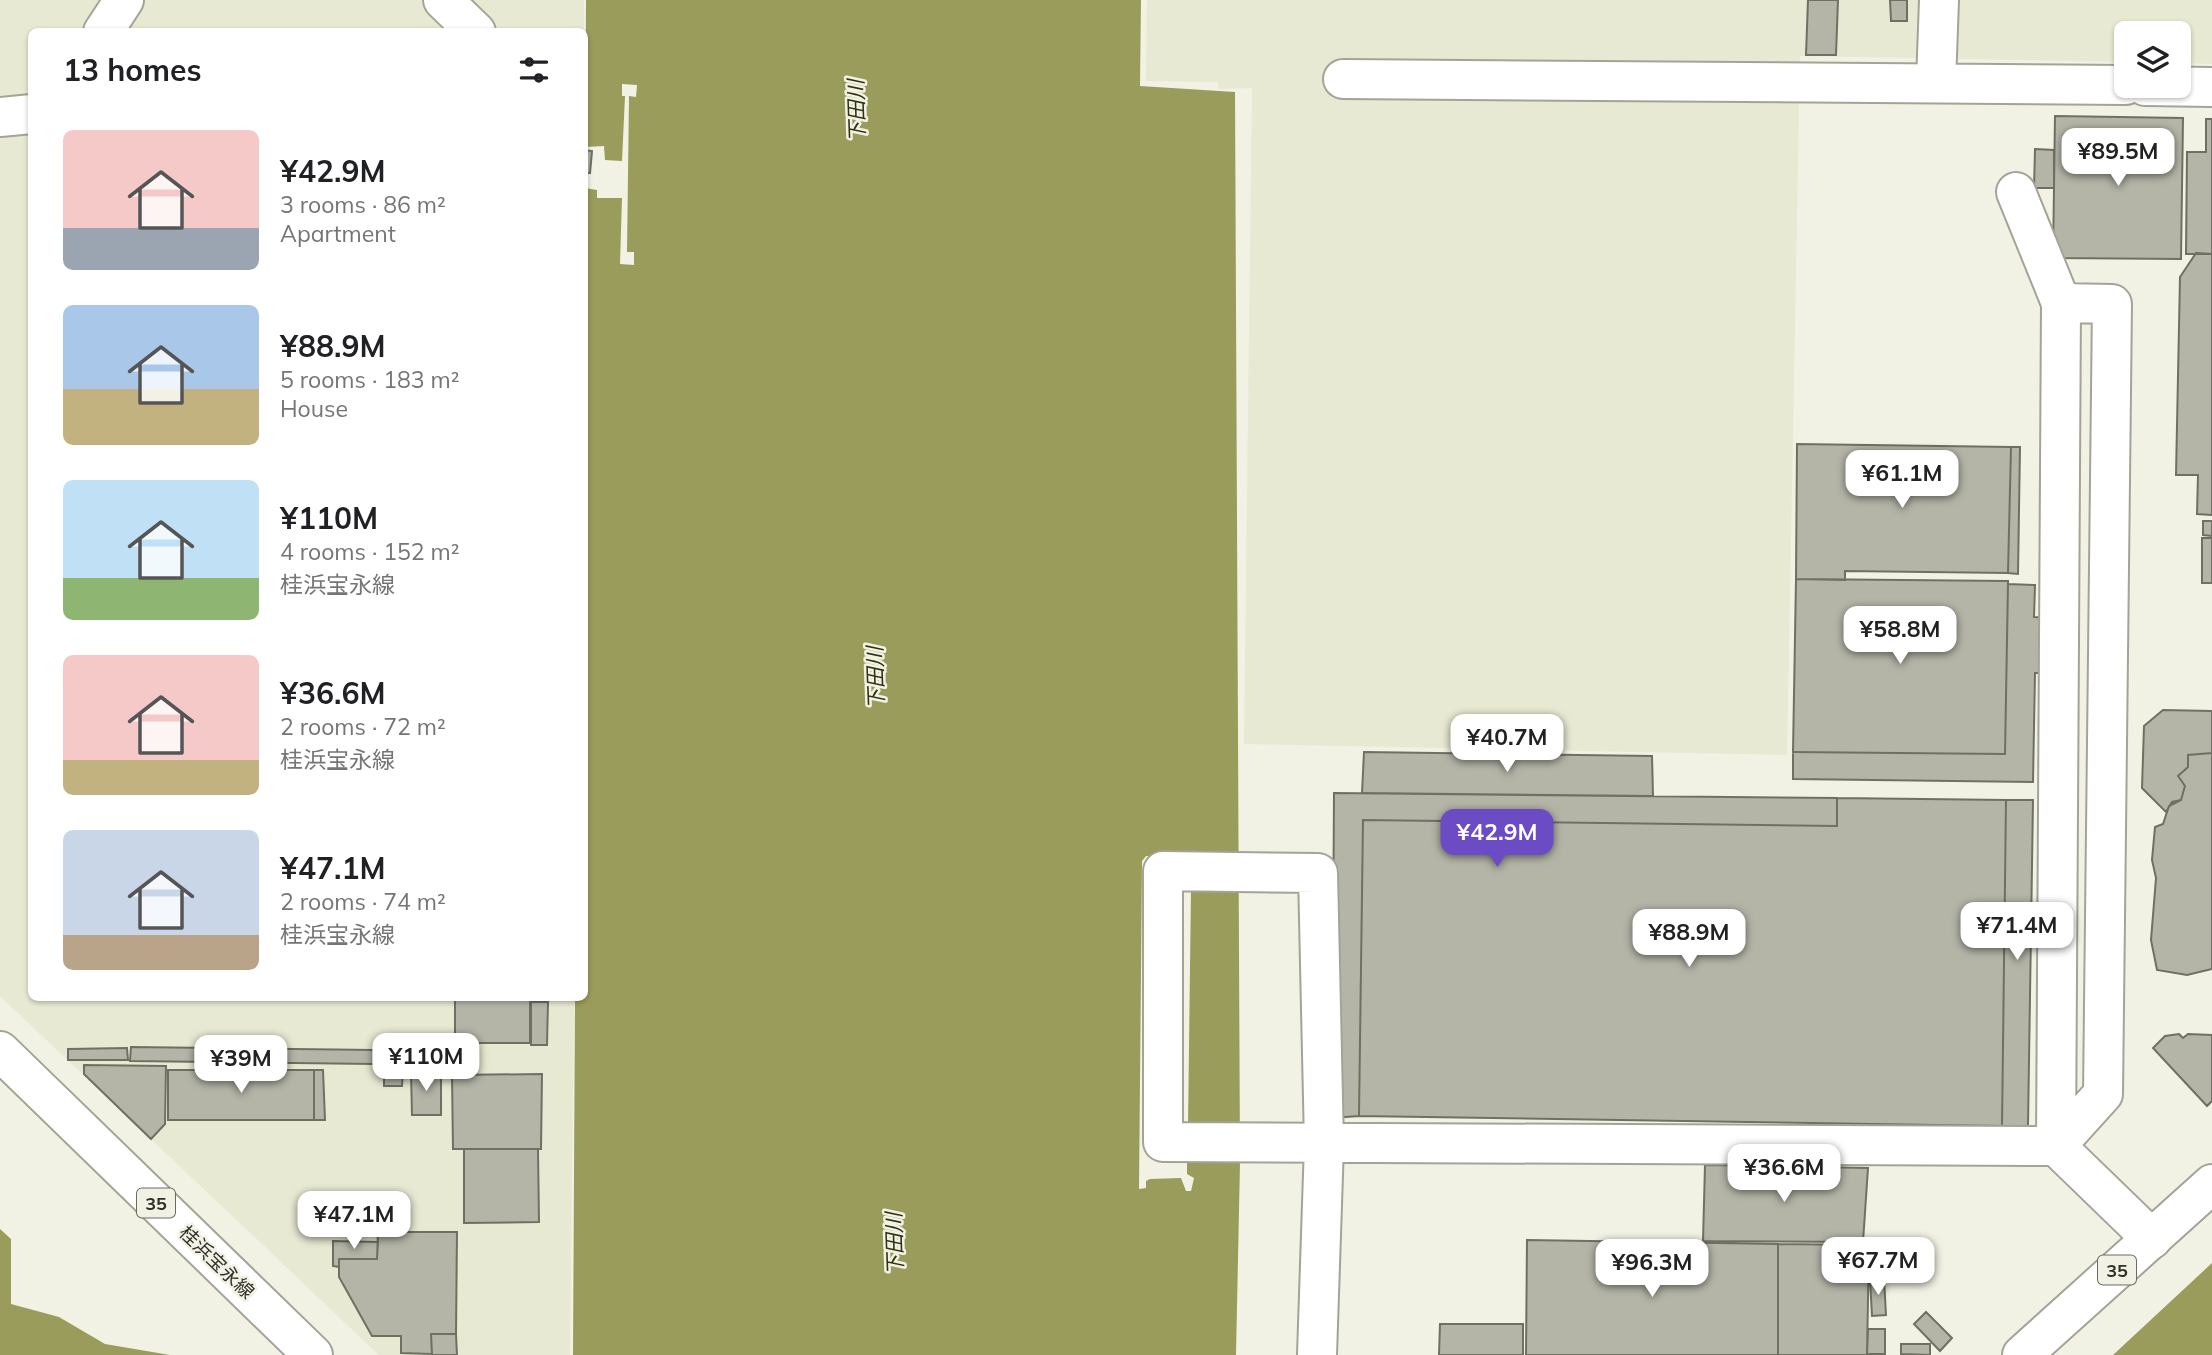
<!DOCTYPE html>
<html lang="en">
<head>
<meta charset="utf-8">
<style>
  :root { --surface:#fff; --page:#f2f2f2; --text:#202124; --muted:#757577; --accent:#6b4cc5 }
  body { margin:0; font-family:Mulish,"Noto Sans JP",sans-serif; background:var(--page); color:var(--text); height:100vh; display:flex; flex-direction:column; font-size:26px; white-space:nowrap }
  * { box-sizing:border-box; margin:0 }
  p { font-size:23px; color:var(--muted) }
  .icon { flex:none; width:38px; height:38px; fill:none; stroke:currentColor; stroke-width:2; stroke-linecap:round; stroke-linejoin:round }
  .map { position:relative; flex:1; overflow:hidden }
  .drawer { position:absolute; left:28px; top:28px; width:560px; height:973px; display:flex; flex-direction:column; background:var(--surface); border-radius:10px; box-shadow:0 2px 5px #0004 }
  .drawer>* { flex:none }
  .fabs { position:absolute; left:2114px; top:21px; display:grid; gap:14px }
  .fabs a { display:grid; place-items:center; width:77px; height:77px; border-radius:10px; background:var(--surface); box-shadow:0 2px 5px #0004; font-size:35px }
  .price { position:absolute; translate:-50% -60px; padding:0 16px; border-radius:14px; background:#fff; color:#222; font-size:23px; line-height:46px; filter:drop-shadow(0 2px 4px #0008) }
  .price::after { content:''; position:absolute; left:50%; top:42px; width:21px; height:16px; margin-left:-10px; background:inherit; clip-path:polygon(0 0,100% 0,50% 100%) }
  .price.active { background:var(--accent); color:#fff }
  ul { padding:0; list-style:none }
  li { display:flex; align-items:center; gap:21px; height:175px; padding:0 35px }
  li span { display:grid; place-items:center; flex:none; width:196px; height:140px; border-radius:10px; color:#555 }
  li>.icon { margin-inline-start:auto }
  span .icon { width:84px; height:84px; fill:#fffc; stroke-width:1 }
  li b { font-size:30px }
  h2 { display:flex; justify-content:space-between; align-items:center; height:84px; padding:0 35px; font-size:30px }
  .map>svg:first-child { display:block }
  .built { fill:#e7e9d2 }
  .water { fill:#999c5a }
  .pier { fill:#f1f2e3 }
  .building { fill:#b4b5a7; stroke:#6f7063; stroke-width:2 }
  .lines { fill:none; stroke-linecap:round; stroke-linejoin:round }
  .minor-casing { stroke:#a3a496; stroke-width:42 }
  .major-casing { stroke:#a3a496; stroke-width:42 }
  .minor { stroke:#fff; stroke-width:38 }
  .major { stroke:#fff; stroke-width:38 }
  .labels { text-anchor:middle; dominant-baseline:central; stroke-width:5; stroke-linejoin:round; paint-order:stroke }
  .shield { fill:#f1f2e3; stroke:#6b6b63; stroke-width:2 }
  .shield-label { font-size:18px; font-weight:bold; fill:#31312c }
  .street-label { font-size:19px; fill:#31312c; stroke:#f1f2e3 }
  .water-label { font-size:21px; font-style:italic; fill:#313214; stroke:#f1f2e3 }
</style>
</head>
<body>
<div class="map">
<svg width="2212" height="1355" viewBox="0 0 2212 1355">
  <rect width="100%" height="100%" fill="#f1f2e3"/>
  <path class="built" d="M0,0h584v31l-552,1v966h542l-4,357h-191l-379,-359z
    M1147,0h1065v64l-33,-1v-30h-53v29l-326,-6 -13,699 -543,-11 8,-656 -34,1v-7l-72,-1z"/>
  <path class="water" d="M586,0h555l-1,86 95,6 5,1071 -4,192h-663l2,-357h9l1,-810 12,2v8h25l-2,66 14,1v-13h-7l2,-156 7,1 1,-12 -15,-1v12h3l-3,65 -17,-1 -1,-14 -19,1z
    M0,1229l11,10v65l48,13 46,27 65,11h-170z
    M2212,1263v92h-99z"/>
  <path class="pier" d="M1146,856l96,2 -51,32 -3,236 53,35 -54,1v12l7,4 -3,13h-5l-5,-13 -31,1 -4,2v7l-7,1 3,-328z"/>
  <path class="building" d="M1808,0h30l-2,55h-30z
    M1890,0h17v21h-16z
    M2055,116l128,2 -2,141 -128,-1z
    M2206,119h6v135h-26l1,-102h19z
    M2035,149l19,1v38h-20z
    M584,150l8,1 -2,22h-6z
    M2196,253l16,1v261l-15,-1 1,-39h-22l4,-198z
    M1797,444l214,3 -3,126 -163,-2v9l-49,-1z
    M2011,447h9l-2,127 -10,-1z
    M2203,521h9v15l-9,-1z
    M2202,538h10v45h-10z
    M1796,579l212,2 -3,173 -212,-2z
    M2008,584l27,1 -1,32 17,1 -1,55h-15l-2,109 -240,-3v-27l212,2z
    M2163,710l49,1v42l-24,2v12l-10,9 7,10 -4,14 -9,2 -6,10 -24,-24 2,-62z
    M1364,752l288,4 1,40 -291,-3z
    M2212,753v216l-25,6 -30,-5 -6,-30 5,-62 -4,-18 3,-33 8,-3 6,-18 12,-6 4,-14 -7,-10 10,-9v-12z
    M1334,793l503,5v28l-474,-6 -4,296 -27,2z
    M1837,798l169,2 -4,326 -643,-10 4,-296 474,6z
    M2006,800h27l-5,326h-26z
    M455,998h75v45h-75z
    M531,1002h17l-1,43h-16z
    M2179,1034l4,4 5,-4 24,1v66l-5,5 -54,-58 12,-12z
    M131,1047l323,4v14l-324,-4z
    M127,1048l1,12h-60v-11z
    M84,1065l82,1 -1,58 -14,15 -67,-65z
    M168,1070h146v50h-146z
    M314,1070h9l2,50h-11z
    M384,1070h19l-1,16h-18z
    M411,1072h30v43h-29z
    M542,1074l-1,75h-88l-1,-74z
    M464,1149h74l1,73 -75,1z
    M1705,1165l163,3 -5,74 -160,-1z
    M378,1232h79l-1,102h-25l1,20 -31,-1v-17h-29l-33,-59v-18h38z
    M1527,1240l251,4v111h-252z
    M333,1241l45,1 -1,17h-38v8l-6,-1z
    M1778,1244l91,1 -2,110h-89z
    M1884,1278l2,37 -14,1 -2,-37z
    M1926,1312l26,26 -12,13 -26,-27z
    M1440,1324h83v31h-84z
    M1868,1329h17v25h-18z
    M431,1334h25l1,21h-25z
    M1901,1344h29v11l-29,-1z"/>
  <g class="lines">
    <g class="minor-casing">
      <path id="minor" d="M443,0l33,32
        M103,32l21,-32
        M1343,79l783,6
        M1936,83l3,-83
        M2145,86l67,1
        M0,117l32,-3
        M2016,192l45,111 51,1 -9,790 -47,52 96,93
        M1317,1355l7,-211 -6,-271 -155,-2v271l893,4 5,-843"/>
    </g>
    <g class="major-casing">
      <path id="major" d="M0,1051l313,304
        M2022,1355l190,-171"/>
    </g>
    <use href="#minor" class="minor"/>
    <use href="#major" class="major"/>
  </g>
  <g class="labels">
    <g class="shield">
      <rect x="137" y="1188.5" width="38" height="29" rx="5"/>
      <rect x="2098" y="1255.5" width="38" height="29" rx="5"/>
    </g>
    <g class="shield-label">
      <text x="156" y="1203">35</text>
      <text x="2117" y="1270">35</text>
    </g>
    <g class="street-label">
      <text transform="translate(217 1262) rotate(44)">桂浜宝永線</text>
    </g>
    <g class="water-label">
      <text transform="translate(856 111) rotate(-92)">下田川</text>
      <text transform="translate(875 678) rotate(-92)">下田川</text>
      <text transform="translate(894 1244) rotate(-92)">下田川</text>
    </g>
  </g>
</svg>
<div class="fabs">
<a><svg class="icon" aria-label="layers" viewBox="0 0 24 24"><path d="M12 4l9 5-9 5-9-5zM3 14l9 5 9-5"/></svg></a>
</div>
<b class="price" style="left:2118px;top:188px">¥89.5M</b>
<b class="price" style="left:1902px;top:510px">¥61.1M</b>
<b class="price" style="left:1900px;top:666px">¥58.8M</b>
<b class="price" style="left:1507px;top:774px">¥40.7M</b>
<b class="price active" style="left:1497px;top:869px">¥42.9M</b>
<b class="price" style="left:2017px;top:962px">¥71.4M</b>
<b class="price" style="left:1689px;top:969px">¥88.9M</b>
<b class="price" style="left:426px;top:1093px">¥110M</b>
<b class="price" style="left:241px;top:1095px">¥39M</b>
<b class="price" style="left:1784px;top:1204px">¥36.6M</b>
<b class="price" style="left:354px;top:1251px">¥47.1M</b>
<b class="price" style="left:1878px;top:1297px">¥67.7M</b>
<b class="price" style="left:1652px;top:1299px">¥96.3M</b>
<section class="drawer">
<h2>13 homes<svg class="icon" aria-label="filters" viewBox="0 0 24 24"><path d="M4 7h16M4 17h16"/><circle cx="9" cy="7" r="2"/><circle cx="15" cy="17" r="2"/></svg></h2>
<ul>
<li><span style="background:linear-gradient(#f6c9c9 70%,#9aa5b1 0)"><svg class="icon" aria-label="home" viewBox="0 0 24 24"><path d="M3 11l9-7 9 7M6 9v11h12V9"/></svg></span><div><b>¥42.9M</b><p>3 rooms · 86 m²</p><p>Apartment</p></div></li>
<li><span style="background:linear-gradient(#a9c7e8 60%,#c2b280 0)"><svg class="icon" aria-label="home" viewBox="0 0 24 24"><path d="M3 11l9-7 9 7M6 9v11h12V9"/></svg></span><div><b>¥88.9M</b><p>5 rooms · 183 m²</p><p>House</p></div></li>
<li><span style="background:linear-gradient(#bfe0f5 70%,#8fb573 0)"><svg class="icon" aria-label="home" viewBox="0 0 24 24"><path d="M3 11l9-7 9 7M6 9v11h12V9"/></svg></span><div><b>¥110M</b><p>4 rooms · 152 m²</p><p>桂浜宝永線</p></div></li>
<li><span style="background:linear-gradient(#f6c9c9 75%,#c2b280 0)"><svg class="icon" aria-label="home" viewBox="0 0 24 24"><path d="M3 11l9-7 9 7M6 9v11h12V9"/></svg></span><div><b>¥36.6M</b><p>2 rooms · 72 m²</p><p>桂浜宝永線</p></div></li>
<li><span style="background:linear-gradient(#c9d6e8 75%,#b9a48a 0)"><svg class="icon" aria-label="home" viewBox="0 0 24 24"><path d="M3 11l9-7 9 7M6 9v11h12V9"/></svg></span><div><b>¥47.1M</b><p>2 rooms · 74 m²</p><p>桂浜宝永線</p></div></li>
</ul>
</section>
</div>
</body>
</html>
